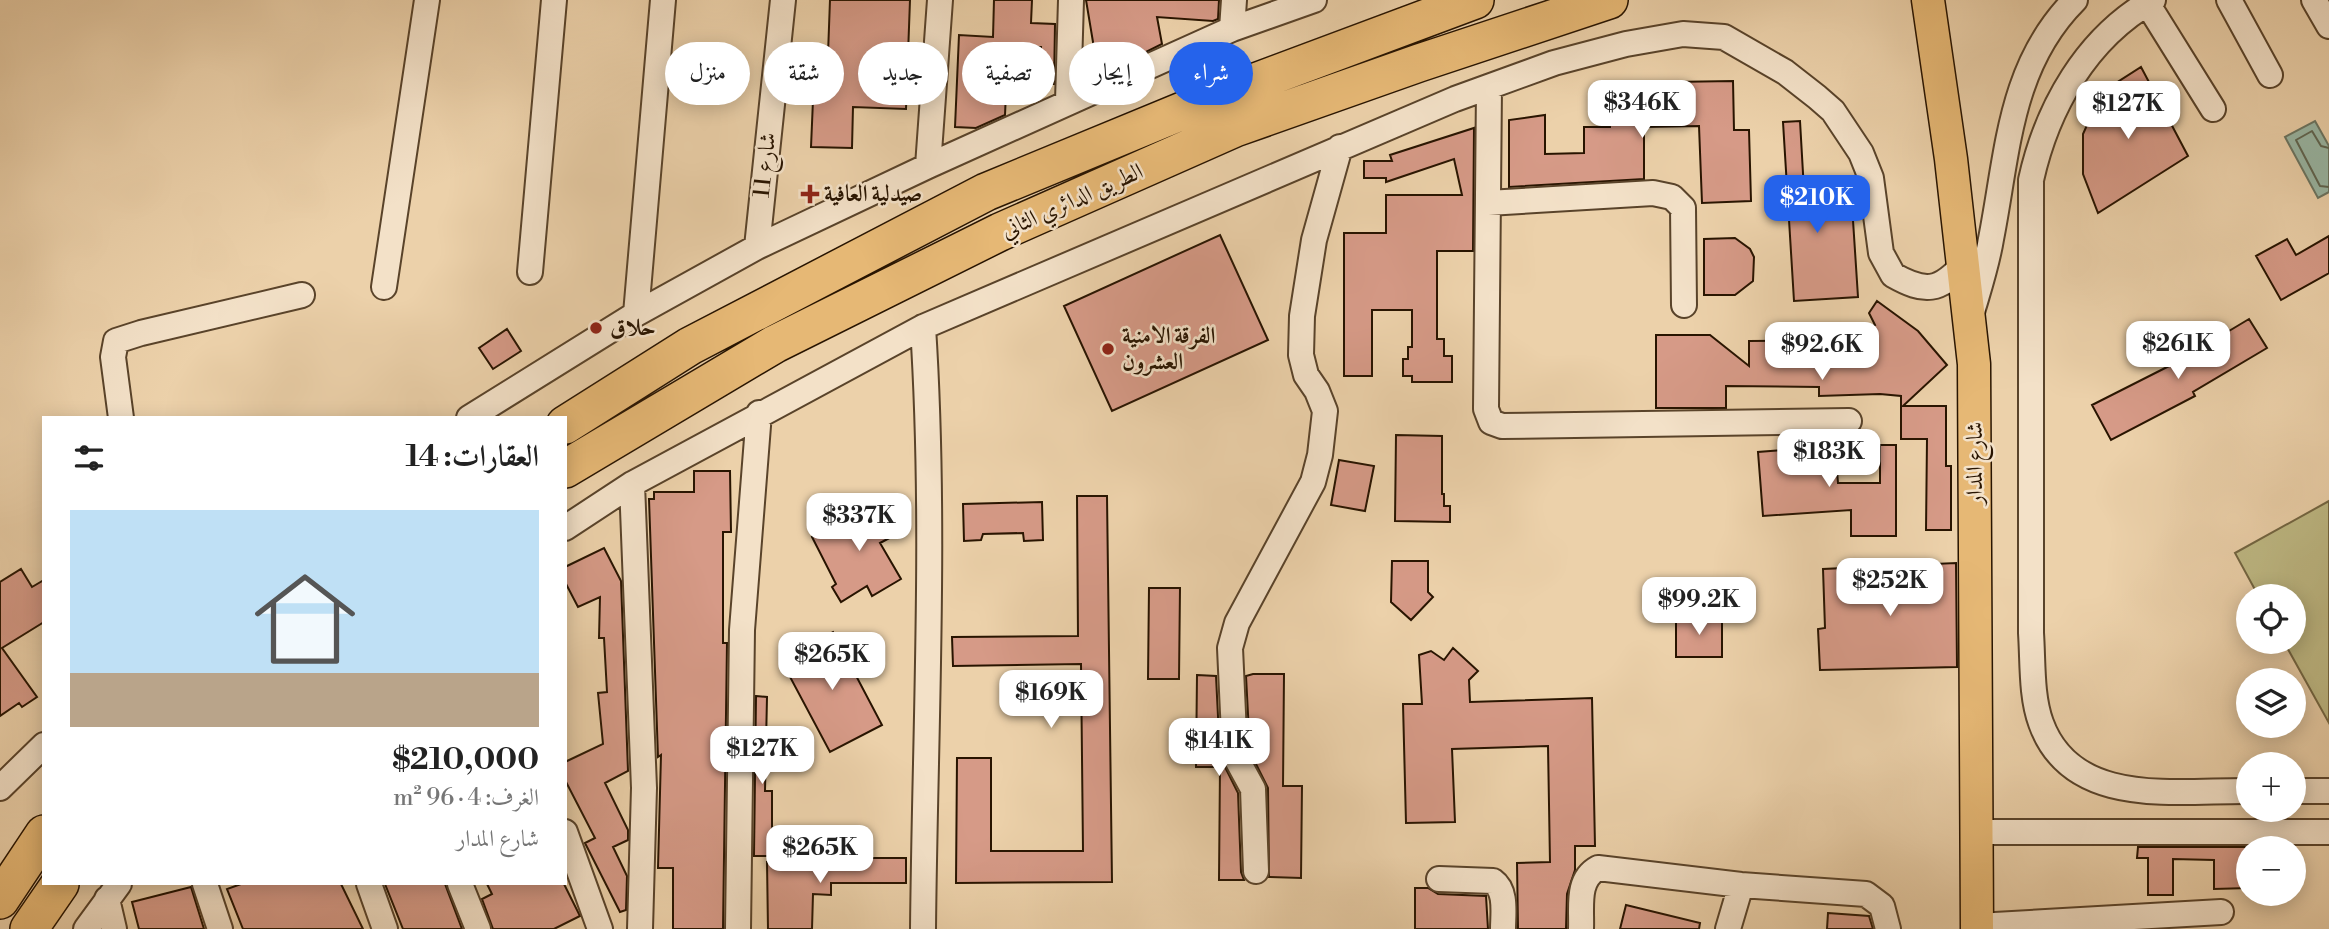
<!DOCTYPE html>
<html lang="ar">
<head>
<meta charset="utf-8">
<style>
  :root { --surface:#fff; --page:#f2f2f2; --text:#222; --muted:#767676; --line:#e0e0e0; --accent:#2563eb }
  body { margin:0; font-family:"Libre Bodoni",Amiri,serif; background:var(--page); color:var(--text); direction:rtl; height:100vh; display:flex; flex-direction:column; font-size:26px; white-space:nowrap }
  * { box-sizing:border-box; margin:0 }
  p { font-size:23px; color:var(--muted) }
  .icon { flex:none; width:38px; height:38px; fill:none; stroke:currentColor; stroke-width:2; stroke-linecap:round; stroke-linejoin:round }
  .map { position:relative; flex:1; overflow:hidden; direction:ltr }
  .drawer { position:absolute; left:42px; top:416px; width:525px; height:469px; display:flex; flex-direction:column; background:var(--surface); border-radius:0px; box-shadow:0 4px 18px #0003; direction:rtl }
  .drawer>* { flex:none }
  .top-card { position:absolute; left:588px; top:42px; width:665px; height:63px; direction:rtl; display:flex; gap:14px }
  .tools { position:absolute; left:2236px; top:584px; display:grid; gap:14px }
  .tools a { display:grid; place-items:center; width:70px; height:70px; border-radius:50%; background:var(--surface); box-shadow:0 4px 18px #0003; font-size:35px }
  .price { position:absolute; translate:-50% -60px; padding:0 16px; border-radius:14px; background:#fff; color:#222; font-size:23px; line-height:46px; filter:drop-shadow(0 2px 4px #0008) }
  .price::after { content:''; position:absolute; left:50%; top:42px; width:21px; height:16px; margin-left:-10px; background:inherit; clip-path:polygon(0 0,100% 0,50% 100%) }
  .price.active { background:var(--accent); color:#fff }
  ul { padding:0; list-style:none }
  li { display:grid; align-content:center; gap:14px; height:371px; padding:0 28px }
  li+li { border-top:2px solid var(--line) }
  li span { display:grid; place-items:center; height:217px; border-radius:0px; color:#555 }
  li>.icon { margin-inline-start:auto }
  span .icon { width:126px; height:126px; fill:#fffc; stroke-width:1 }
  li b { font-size:30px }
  h2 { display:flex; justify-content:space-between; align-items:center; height:84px; padding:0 28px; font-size:30px }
  .tag { padding:0 24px; border-radius:32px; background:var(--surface); box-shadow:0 4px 18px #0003; font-size:24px; line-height:63px }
  .tag.active { background:var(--accent); color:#fff }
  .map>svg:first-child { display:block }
  .green { fill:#beb984; stroke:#736642; stroke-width:2 }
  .water { fill:#99b7a5; stroke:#6c7663; stroke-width:2 }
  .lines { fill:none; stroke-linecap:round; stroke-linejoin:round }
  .shore { stroke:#606652; stroke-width:2 }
  .building { fill:#d69a87; stroke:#281400; stroke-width:2 }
  .minor-casing { stroke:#59432a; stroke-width:28 }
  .major-casing { stroke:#281400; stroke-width:35 }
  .highway-casing { stroke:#281400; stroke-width:40 }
  .minor { stroke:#f3e1c8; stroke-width:24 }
  .major { stroke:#e6b875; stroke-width:32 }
  .highway { stroke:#e6b875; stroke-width:37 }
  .poi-dot { fill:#8f2418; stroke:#f3e1c8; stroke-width:2.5 }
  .labels { text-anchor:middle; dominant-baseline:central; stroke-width:5; stroke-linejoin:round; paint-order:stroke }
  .street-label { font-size:23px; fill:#281400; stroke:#f3e1c8 }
  .poi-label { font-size:23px; font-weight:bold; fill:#281400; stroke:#f3e1c8; text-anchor:start }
</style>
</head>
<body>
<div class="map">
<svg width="2329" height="929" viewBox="0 0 2329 929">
  <rect width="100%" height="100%" fill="#ecd1aa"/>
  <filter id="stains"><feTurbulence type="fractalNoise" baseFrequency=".00286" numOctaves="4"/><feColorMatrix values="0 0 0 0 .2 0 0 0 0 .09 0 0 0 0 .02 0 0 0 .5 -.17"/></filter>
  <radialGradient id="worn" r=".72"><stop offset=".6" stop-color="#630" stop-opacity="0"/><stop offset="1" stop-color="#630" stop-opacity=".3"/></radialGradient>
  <path class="green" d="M2329,501v222l-45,-81h10v-45h-35l-24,-44z"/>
  <path class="water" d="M2315,121l14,25v46l-11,6 -33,-61z"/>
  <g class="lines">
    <path class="shore" d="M2329,148l-8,-2 -9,-15 -16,9 24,46 9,1"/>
  </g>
  <path class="building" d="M830,0h80l-4,109 -53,-2 -1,41 -41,-1 4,-94 13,1z
    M994,0h38l-1,23 24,1 -1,60h-14l1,-37h-33l-3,68 -29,13 -21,-1 4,-92 34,2z
    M1086,0h133l-1,19 -5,2 -56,-4 5,27 -18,9 -48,7z
    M2141,67l47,89 -90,57 -15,-39v-40l19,-42z
    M1733,81l1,49h15l2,71 -49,2 -3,-77 -55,1v52l-135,8v-67l36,-5v39l39,-1v-26h26l-1,-44z
    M1800,121l5,87 47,-3 6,92 -64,4 -11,-179z
    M1474,128l-1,123h-36v88h7v17h8v26h-40v-6h-9v-17h5v-12h4v-37h-40v66h-28v-143h42v-38h76l-8,-36 -68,23v-4h-22v-17h28l-2,-6z
    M1220,235l48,105 -156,71 -48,-105z
    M2329,236v37l-48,27 -25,-44 31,-17 9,16z
    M1735,238l15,11 4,8 -1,24 -18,14h-31v-56z
    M1877,301l41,30 29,34 -44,41h43v60h5v64h-25l1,-91h-26v-43l-21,-2 -61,2v-9l-93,-1v22h-70v-73h54l39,31v-25l89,-1 37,-15 -6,-12z
    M2249,319l18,29 -74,44 2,4 -84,44 -19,-35 85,-43z
    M507,329l14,22 -28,18 -14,-21z
    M1396,435l46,1v58h2v12h6v16l-55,-1z
    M1880,445h16v91h-45v-26l-88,6 -5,-64 77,-6 3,37h42z
    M1339,460l35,6 -9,45 -34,-6z
    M694,471h36l1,61h-8v111h4l-4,286h-50v-61h-15l3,-113 -3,2 -9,-258h5v-7h40z
    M1077,496h30l5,386 -156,1 1,-125h34v93h92l-2,-187 -128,2 -1,-29 126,-1z
    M880,502l17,32 -17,9 21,36 -29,17 -5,-10 -26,16 -9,-15 4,-3 -24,-47z
    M1042,502l1,38 -19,1 -1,-8 -40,1 -2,6 -17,1 -1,-37z
    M604,548l17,33 7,190 -23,12 23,47v10l-15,7 14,29 -1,34 -6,2 -34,-67 -1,-2 10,-5 -30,-58v-18l38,-18 -5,-51 9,-1 -3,-54h-5l1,-41 -22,10 -13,-25v-15z
    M1392,561h36v31l5,5 -22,23 -20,-18z
    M1956,563l1,104 -137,3 -2,-41 7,-1 -2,-59z
    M21,569l11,18 12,-7v42l-42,26 35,49 -15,10 -3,-4 -19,13v-134z
    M1149,588h31l-1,91h-31z
    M1676,617h46v40h-46z
    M833,632l49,93 -52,27 -49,-92z
    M1453,648l25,23 -9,9 1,22 122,-4 3,148h-20v24l-8,24 -1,35h-48l-1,-66 33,-1 -2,-116 -96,3 3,73 -49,1 -3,-119h19l-3,-49 12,-4 13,9z
    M1253,674h31l-1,112h19l-1,92 -32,-1 -1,-89 -18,-36 -4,-76z
    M1197,675l19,1 4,81 18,36 3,79 3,8h-25l1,-113h-24z
    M756,696l11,1 -2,94h7v65h-18z
    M2138,847h111v14l-5,-1 5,28 -35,1v-29l-41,-1v36h-25v-37h-11z
    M841,858h65v25h-75v12l-18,-1 -1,35h-44l-1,-67h74z
    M241,884h100l22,45h-120l-16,-40z
    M385,884h60l17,45h-59z
    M487,884h77l16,32 -26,13h-61l-11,-30 10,-5z
    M191,887l13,42h-65l-7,-27z
    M1415,888h13l10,6 48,2 2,33h-73z
    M1626,905l74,18 -1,6h-79z
    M1828,913l41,3 4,13h-46z"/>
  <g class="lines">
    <g class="minor-casing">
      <path id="minor" d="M2153,0c-67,38 -106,108 -122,180v453c2,29 0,63 10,90 31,86 136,67 208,68
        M2229,0l41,75
        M2314,0l15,26
        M2147,3l66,106
        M1232,29l2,-29
        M1489,87l-3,322 5,13 11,4 347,-5
        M1068,101l3,-101
        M928,166l12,-166
        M1488,203l165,-10 19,4 11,11 1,97
        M757,247l26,-247
        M530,272l24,-272
        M384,287l43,-287
        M1972,312c7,-24 15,-48 19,-73 17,-86 18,-173 84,-239
        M636,314l27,-314
        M121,418l-8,-61 3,-16 25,-8 161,-38
        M469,418l167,-104 121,-67 171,-81 304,-137 82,-29
        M632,484l12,304 -4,141
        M565,528l67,-44 291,-157 532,-228 99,-36 72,-19 57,-10 41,3 61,35 32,25 16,14 28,42 10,25 10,75 12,22c32,18 46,17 71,-11
        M0,788l44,-43
        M2294,791h35
        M565,832l35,97
        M1974,832h355
        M1256,871l-3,-82 -18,-33 -5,-108 7,-25 76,-141 7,-27 5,-44 -8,-20 -11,-16 -5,-20 1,-39 12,-76 26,-93
        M1439,879l54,2c14,10 10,33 10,48
        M205,884l15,45
        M369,884l16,45
        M460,884l18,45
        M107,899l7,30
        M1977,926l244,-14
        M86,929l33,-45
        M738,929l4,-299 17,-217
        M923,929c2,-201 13,-401 0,-602
        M1581,929c1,-22 -5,-49 17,-61l143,17 125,9 16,12 6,23
        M1728,929l13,-44"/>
    </g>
    <g class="major-casing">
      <path id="major" d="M1928,0l23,159 23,205 3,565"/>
    </g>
    <g class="highway-casing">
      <path id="highway" d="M565,425l125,-79 296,-154 240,-99 249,-93
        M565,469l210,-125 225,-112 235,-104 184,-65 190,-63
        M0,900l44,-66
        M29,929l31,-45"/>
    </g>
    <use href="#minor" class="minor"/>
    <use href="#major" class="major"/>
    <use href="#highway" class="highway"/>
  </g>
  <g class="poi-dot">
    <path d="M806.5 183.5h7v7h7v7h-7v7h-7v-7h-7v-7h7z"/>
    <circle cx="596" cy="328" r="7"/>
    <circle cx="1108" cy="349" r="7"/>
  </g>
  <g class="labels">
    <g class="street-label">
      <text transform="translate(765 165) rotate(-84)">شارع 11</text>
      <text transform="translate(1072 201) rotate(-24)">الطريق الدائري الثاني</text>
      <text transform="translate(1975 463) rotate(-90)">شارع المدار</text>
    </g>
    <g class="poi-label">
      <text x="824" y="194">صيدلية العافية</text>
      <text x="610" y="328">حلاق</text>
      <text x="1122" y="336">الفرقة الامنية<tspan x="1122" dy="26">العشرون</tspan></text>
    </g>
  </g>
  <rect width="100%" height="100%" filter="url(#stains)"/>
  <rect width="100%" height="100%" fill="url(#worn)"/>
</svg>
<div class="tools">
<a><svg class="icon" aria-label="locate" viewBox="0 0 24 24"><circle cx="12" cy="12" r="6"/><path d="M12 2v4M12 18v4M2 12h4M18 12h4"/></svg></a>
<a><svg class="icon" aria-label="layers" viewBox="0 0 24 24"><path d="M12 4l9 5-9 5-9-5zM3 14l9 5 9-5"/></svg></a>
<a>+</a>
<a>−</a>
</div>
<b class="price" style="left:1642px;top:140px">$346K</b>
<b class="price" style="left:2128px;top:141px">$127K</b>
<b class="price active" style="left:1817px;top:235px">$210K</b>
<b class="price" style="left:2178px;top:381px">$261K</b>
<b class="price" style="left:1822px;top:382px">$92.6K</b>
<b class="price" style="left:1829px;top:489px">$183K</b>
<b class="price" style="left:859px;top:553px">$337K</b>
<b class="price" style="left:1890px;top:618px">$252K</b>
<b class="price" style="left:1699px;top:637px">$99.2K</b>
<b class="price" style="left:832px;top:692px">$265K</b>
<b class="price" style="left:1051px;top:730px">$169K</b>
<b class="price" style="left:1219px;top:778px">$141K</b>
<b class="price" style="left:762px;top:786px">$127K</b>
<b class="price" style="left:820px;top:885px">$265K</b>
<div class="top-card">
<a class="tag active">شراء</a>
<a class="tag">إيجار</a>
<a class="tag">تصفية</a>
<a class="tag">جديد</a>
<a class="tag">شقة</a>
<a class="tag">منزل</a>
</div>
<section class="drawer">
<h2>العقارات: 14<svg class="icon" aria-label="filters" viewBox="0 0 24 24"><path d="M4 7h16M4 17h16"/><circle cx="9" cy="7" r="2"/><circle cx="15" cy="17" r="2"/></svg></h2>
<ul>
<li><span style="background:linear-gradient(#bfe0f5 75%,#b9a48a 0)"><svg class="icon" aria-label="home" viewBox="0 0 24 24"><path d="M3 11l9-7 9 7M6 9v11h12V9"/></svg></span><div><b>$210,000</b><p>الغرف: 4 · 96 m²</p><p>شارع المدار</p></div></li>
</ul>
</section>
</div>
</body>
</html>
